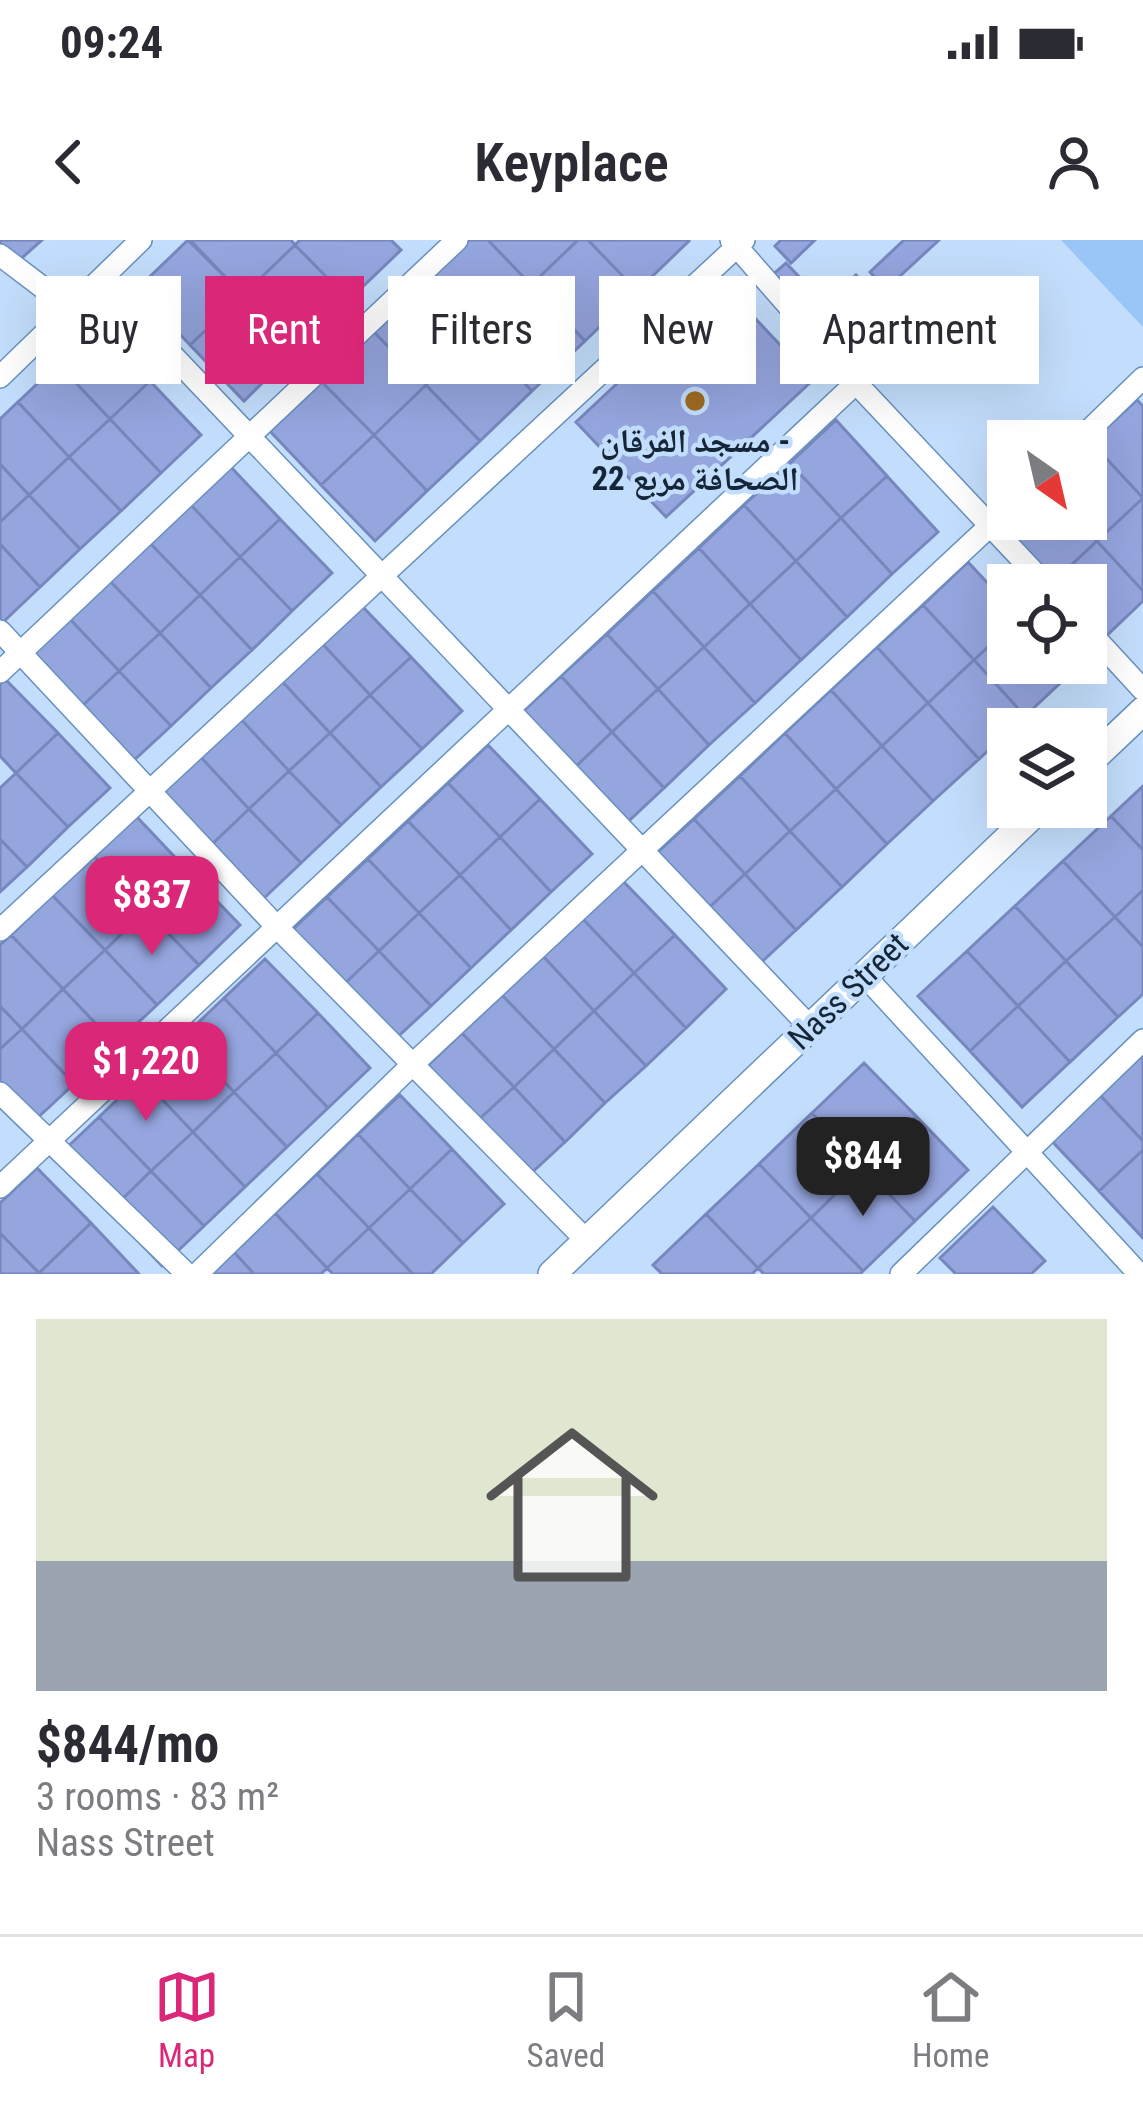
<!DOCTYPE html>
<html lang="en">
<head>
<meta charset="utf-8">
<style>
  :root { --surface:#fff; --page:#f7f7f7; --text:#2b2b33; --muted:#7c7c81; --line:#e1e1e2; --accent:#db2777 }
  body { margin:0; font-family:"Roboto Condensed","Noto Naskh Arabic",sans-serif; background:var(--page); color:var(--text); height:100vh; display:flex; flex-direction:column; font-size:45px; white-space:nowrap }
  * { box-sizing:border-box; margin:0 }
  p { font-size:39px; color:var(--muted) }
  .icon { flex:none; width:66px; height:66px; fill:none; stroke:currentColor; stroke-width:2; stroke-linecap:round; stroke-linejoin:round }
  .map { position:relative; height:1034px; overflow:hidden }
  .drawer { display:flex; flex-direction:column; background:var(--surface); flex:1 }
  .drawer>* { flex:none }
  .guide { position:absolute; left:36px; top:36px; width:1071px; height:108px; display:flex; gap:24px }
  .needle { width:78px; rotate:146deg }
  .buttons { position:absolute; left:987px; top:180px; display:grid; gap:24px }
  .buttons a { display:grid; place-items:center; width:120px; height:120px; border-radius:0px; background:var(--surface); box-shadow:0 12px 48px #0002; font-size:60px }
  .price { position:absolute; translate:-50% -102px; padding:0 27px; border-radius:24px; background:var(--accent); color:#fff; font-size:39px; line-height:78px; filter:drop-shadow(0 3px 6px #0008) }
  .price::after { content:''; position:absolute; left:50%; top:72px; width:36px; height:27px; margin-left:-18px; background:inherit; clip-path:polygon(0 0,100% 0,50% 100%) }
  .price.selected { background:#222; color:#fff }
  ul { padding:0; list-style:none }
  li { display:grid; align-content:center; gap:24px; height:636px; padding:0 36px }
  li+li { border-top:3px solid var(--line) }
  li span { display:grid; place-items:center; height:372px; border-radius:0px; color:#555 }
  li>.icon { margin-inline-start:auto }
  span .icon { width:216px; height:216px; fill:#fffc; stroke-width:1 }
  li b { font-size:51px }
  .chip { padding:0 42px; border-radius:0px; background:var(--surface); box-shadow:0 12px 48px #0002; font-size:42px; line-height:108px }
  .chip.selected { background:var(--accent); color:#fff }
  .status { display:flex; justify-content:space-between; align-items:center; height:84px; padding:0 60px; background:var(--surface); direction:ltr }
  .status svg { height:33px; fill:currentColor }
  header { display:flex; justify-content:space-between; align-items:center; height:156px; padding:0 36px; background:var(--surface); font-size:54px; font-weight:600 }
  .tab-bar { display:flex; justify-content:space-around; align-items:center; height:168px; border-top:3px solid var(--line); background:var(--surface); font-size:33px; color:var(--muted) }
  .tab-bar a { display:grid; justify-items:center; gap:6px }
  .tab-bar .selected { color:var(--accent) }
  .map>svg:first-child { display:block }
  .pitch { fill:#9ac6f7 }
  .building { fill:#95a5de; stroke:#7787bd; stroke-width:3 }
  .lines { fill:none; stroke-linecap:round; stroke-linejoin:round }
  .minor-casing { stroke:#6791c0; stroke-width:24 }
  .tertiary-casing { stroke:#6791c0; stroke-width:30 }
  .minor { stroke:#fff; stroke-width:21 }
  .tertiary { stroke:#fff; stroke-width:27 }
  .poi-dot { fill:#9f6b22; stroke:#c3defc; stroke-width:4.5 }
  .labels { text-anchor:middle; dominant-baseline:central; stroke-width:9; stroke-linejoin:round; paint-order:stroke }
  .poi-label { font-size:33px; font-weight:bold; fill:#152639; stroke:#c3defc }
  .street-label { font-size:33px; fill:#152639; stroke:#c3defc }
</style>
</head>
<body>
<div class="status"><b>09:24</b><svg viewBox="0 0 49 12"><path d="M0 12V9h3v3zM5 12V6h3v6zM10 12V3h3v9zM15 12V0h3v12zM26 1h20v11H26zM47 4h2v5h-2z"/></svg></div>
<header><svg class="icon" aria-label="back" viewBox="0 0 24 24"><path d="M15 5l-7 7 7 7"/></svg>Keyplace<svg class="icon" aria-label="person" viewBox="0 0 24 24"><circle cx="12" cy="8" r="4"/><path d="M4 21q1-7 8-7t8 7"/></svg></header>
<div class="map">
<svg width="1143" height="1034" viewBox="0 0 1143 1034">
  <rect width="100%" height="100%" fill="#c3defc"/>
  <path class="pitch" d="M1061,0h82v87z"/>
  <path class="building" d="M0,0h42l-28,25 -14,-15z
    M188,0l55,55 -53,50 -53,-56z
    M190,0h101l4,5 -52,50z
    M300,0h91l10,10 -52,50 -54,-55z
    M466,0h22l43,45 -53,50 -53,-56z
    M488,0h90l-47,45z
    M578,0h10l49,51 -52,50 -54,-56z
    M588,0h100l1,1 -52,50z
    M781,0h34l-24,23 -16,-17z
    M904,0h35l-53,49 -16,-17z
    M295,5l54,55 -53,50 -53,-55z
    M786,23l21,22 -14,14 -22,-23z
    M856,35l20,21 -30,29 -20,-21z
    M425,39l53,56 -52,50 -54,-55z
    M723,44l90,96 -147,137 -90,-95z
    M531,45l54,56 -53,50 -54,-56z
    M243,55l53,55 -52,51 -54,-56z
    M98,86l52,55 -40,38 -52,-55z
    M372,90l54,55 -52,50 -54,-55z
    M478,95l54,56 -52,50 -54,-56z
    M58,124l52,55 -41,38 -51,-55z
    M320,140l54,55 -53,50 -53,-56z
    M150,141l51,54 -40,38 -51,-54z
    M426,145l54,56 -53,50 -53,-56z
    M1137,160l6,6v92l-52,-56z
    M18,162l51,55 -40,38 -29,-31v-45z
    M110,179l51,54 -40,38 -52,-54z
    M836,180l51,56 -46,42 -51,-55z
    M374,195l53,56 -52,50 -54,-56z
    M1091,202l52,56 -46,43 -20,-22h9v-72z
    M69,217l52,54 -41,38 -51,-54z
    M790,223l51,55 -45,43 -52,-56z
    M0,224l29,31 -29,27z
    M229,225l51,54 -40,38 -51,-54z
    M887,236l51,56 -46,42 -51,-56z
    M29,255l51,54 -40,38 -40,-43v-22z
    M1143,258v93l-46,-50z
    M189,263l51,54 -40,38 -52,-54z
    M744,265l52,56 -46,43 -51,-56z
    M841,278l51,56 -45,43 -51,-56z
    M280,279l52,54 -40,38 -52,-54z
    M1010,279h67l20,22 -46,43 -51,-56z
    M148,301l52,54 -40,38 -52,-54z
    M1097,301l46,50v10l-41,39 -16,-18v-37l-35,-1z
    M0,304l40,43 -40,38z
    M699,308l51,56 -46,43 -51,-56z
    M240,317l52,54 -40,39 -52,-55z
    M796,321l51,56 -46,43 -51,-56z
    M968,322l40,43v23l-34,32 -51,-55z
    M108,339l52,54 -41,38 -51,-54z
    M653,351l51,56 -46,42 -51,-55z
    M200,355l52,55 -41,38 -51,-55z
    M359,363l52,54 -41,38 -51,-55z
    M750,364l51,56 -46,43 -51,-56z
    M923,365l51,55 -46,43 -51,-56z
    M68,377l51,54 -40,38 -52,-54z
    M1008,388v35h53l10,10 -46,43 -51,-56z
    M160,393l51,55 -40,38 -52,-55z
    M607,394l51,55 -46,43 -51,-56z
    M319,400l51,55 -40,38 -51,-55z
    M704,407l51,56 -46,42 -51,-56z
    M877,407l51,56 -46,43 -51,-56z
    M411,417l51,54 -40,38 -52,-54z
    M974,420l51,56 -46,43 -51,-56z
    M119,431l52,55 -40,37 -52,-54z
    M561,436l51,56 -45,43 -52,-56z
    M279,438l51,55 -41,38 -51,-55z
    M5,439l53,54 -42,40 -16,-17v-72z
    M658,449l51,56 -45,43 -52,-56z
    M831,450l51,56 -46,43 -51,-56z
    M370,455l52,54 -41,38 -51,-54z
    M928,463l51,56 -46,42 -51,-55z
    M238,476l51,55 -40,38 -51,-55z
    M612,492l52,56 -46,43 -51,-56z
    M58,493l52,55 -42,39 -52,-54z
    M330,493l51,54 -40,38 -52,-54z
    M785,493l51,56 -46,42 -50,-55z
    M488,505l52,54 -40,38 -52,-54z
    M882,506l51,55 -46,43 -51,-55z
    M198,514l51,55 -40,38 -51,-55z
    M289,531l52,54 -40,38 -52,-54z
    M16,533l52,54 -41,40 -27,-28v-51z
    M740,536l50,55 -45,43 -51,-55z
    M448,543l52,54 -40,38 -52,-54z
    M1143,546v64l-32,-34z
    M836,549l51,55 -45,43 -52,-56z
    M540,559l52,55 -41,38 -51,-55z
    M249,569l52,54 -40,38 -52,-54z
    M136,576l52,55 -42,39 -52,-54z
    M1111,576l32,34v40l-28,27 -52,-56z
    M694,579l51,55 -46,43 -51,-56z
    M408,581l52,54 -41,38 -51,-54z
    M790,591l52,56 -46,43 -51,-56z
    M500,597l51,55 -40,38 -51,-55z
    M0,599l27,28 -27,25z
    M94,616l52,54 -41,40 -53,-55z
    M368,619l51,54 -40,38 -52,-54z
    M1063,621l52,56 -49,44 -51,-55z
    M188,631l52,54 -41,40 -53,-55z
    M745,634l51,56 -46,43 -51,-56z
    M460,635l51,55 -40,38 -52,-55z
    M623,641l52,54 -41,38 -51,-54z
    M1143,650v57l-28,-30z
    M52,655l53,55 -42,39 -52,-54z
    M327,657l52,54 -40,38 -52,-54z
    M1015,666l51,55 -48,45 -51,-55z
    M146,670l53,55 -42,40 -52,-55z
    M419,673l52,55 -40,38 -52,-55z
    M1115,677l28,30v47l-25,23 -52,-56z
    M583,679l51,54 -40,38 -51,-55z
    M11,695l52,54 -41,40 -22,-23v-61z
    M675,695l51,54 -40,39 -52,-55z
    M105,710l52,55 -42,39 -52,-55z
    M379,711l52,55 -41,38 -51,-55z
    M967,711l51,55 -48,45 -52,-55z
    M543,716l51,55 -40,38 -52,-54z
    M265,719l53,54 -42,40 -52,-55z
    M1066,721l52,56 -48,45 -52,-56z
    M634,733l52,55 -40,38 -52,-55z
    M63,749l52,55 -41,40 -52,-55z
    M502,755l52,54 -40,38 -52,-54z
    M224,758l52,55 -42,39 -52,-54z
    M0,766l22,23 -22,20z
    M1018,766l52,56 -48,45 -52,-56z
    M594,771l52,55 -41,37 -51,-54z
    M318,773l52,55 -42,40 -52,-55z
    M22,789l52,55 -42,39 -32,-34v-40z
    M462,793l52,54 -41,38 -51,-54z
    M182,798l52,54 -41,40 -52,-55z
    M1143,806v95l-47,-50z
    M554,809l51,54 -40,39 -51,-55z
    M276,813l52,55 -41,39 -53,-55z
    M864,823l52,53 -53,51 -51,-54z
    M141,837l52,55 -42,39 -52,-54z
    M514,847l51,55 -40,37 -52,-54z
    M1096,851l47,50v9l-44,41 -52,-55z
    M234,852l53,55 -42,40 -52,-55z
    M400,855l52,54 -42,40 -52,-55z
    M812,873l51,54 -52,51 -52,-54z
    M916,876l52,54 -53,51 -52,-54z
    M99,877l52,54 -41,40 -52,-55z
    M193,892l52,55 -41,39 -53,-55z
    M358,894l52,55 -41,39 -52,-54z
    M452,909l52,55 -41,39 -53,-54z
    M1143,910v88l-44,-47z
    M759,924l52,54 -53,50 -52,-54z
    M863,927l52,54 -52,50 -52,-53z
    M37,928l54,55 -52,50 -39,-40v-30z
    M151,931l53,55 -42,40 -52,-55z
    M317,934l52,54 -42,40 -52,-55z
    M410,949l53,54 -32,31h-18l-44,-46z
    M993,967l52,54 -14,13h-75l-16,-16z
    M275,973l52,55 -6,6h-67l-20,-22z
    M706,974l52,54 -6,6h-90l-9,-9z
    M811,978l52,53 -3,3h-96l-6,-6z
    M91,983l48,51h-100v-1z
    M369,988l44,46h-80l-6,-6z
    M0,993l39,40 -1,1h-38z
    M234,1012l20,22h-43z"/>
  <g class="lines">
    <g class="minor-casing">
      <path id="minor" d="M731,0l125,143 190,202
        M0,15l71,54
        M102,41l708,746
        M0,137l141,-137
        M1078,201l65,-63
        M1086,388l57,62
        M0,391l276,295 310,314
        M0,432l457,-432
        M0,690l744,-690
        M864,735l275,299
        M0,853l187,181
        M0,947l856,-804
        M197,1034l216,-210 595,-555
        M901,1034l242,-234"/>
    </g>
    <g class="tertiary-casing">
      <path id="tertiary" d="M1086,525l57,-54
        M552,1034l489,-467"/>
    </g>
    <use href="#minor" class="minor"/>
    <use href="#tertiary" class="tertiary"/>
  </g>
  <circle class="poi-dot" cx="695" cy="161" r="12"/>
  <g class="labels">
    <g class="poi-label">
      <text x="695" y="200">مسجد الفرقان -<tspan x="695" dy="38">الصحافة مربع 22</tspan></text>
    </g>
    <g class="street-label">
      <text transform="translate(848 751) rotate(-44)">Nass Street</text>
    </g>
  </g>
</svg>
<div class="buttons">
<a><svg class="needle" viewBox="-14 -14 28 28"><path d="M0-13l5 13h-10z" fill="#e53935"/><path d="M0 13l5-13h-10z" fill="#7c7c81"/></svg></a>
<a><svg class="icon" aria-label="locate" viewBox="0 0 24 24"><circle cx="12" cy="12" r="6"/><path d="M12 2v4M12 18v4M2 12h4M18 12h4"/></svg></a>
<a><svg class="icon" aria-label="layers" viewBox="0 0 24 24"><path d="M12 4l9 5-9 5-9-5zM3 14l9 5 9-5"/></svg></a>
</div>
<b class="price" style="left:152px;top:718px">$837</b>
<b class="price" style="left:146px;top:884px">$1,220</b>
<b class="price selected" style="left:863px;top:979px">$844</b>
<div class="guide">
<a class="chip">Buy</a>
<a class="chip selected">Rent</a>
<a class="chip">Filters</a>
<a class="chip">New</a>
<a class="chip">Apartment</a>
</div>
</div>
<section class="drawer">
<ul>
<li><span style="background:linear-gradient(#dfe7d0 65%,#9aa5b1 0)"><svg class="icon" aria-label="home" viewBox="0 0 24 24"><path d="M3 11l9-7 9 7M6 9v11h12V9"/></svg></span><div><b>$844/mo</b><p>3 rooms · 83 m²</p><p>Nass Street</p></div></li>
</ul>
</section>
<nav class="tab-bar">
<a class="selected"><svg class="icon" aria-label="map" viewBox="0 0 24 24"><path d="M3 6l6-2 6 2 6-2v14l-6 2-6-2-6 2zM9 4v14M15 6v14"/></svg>Map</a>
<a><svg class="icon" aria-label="saved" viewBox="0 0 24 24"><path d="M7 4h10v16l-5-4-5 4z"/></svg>Saved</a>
<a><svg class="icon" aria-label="home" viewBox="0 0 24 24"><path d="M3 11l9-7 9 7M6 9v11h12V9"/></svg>Home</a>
</nav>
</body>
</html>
